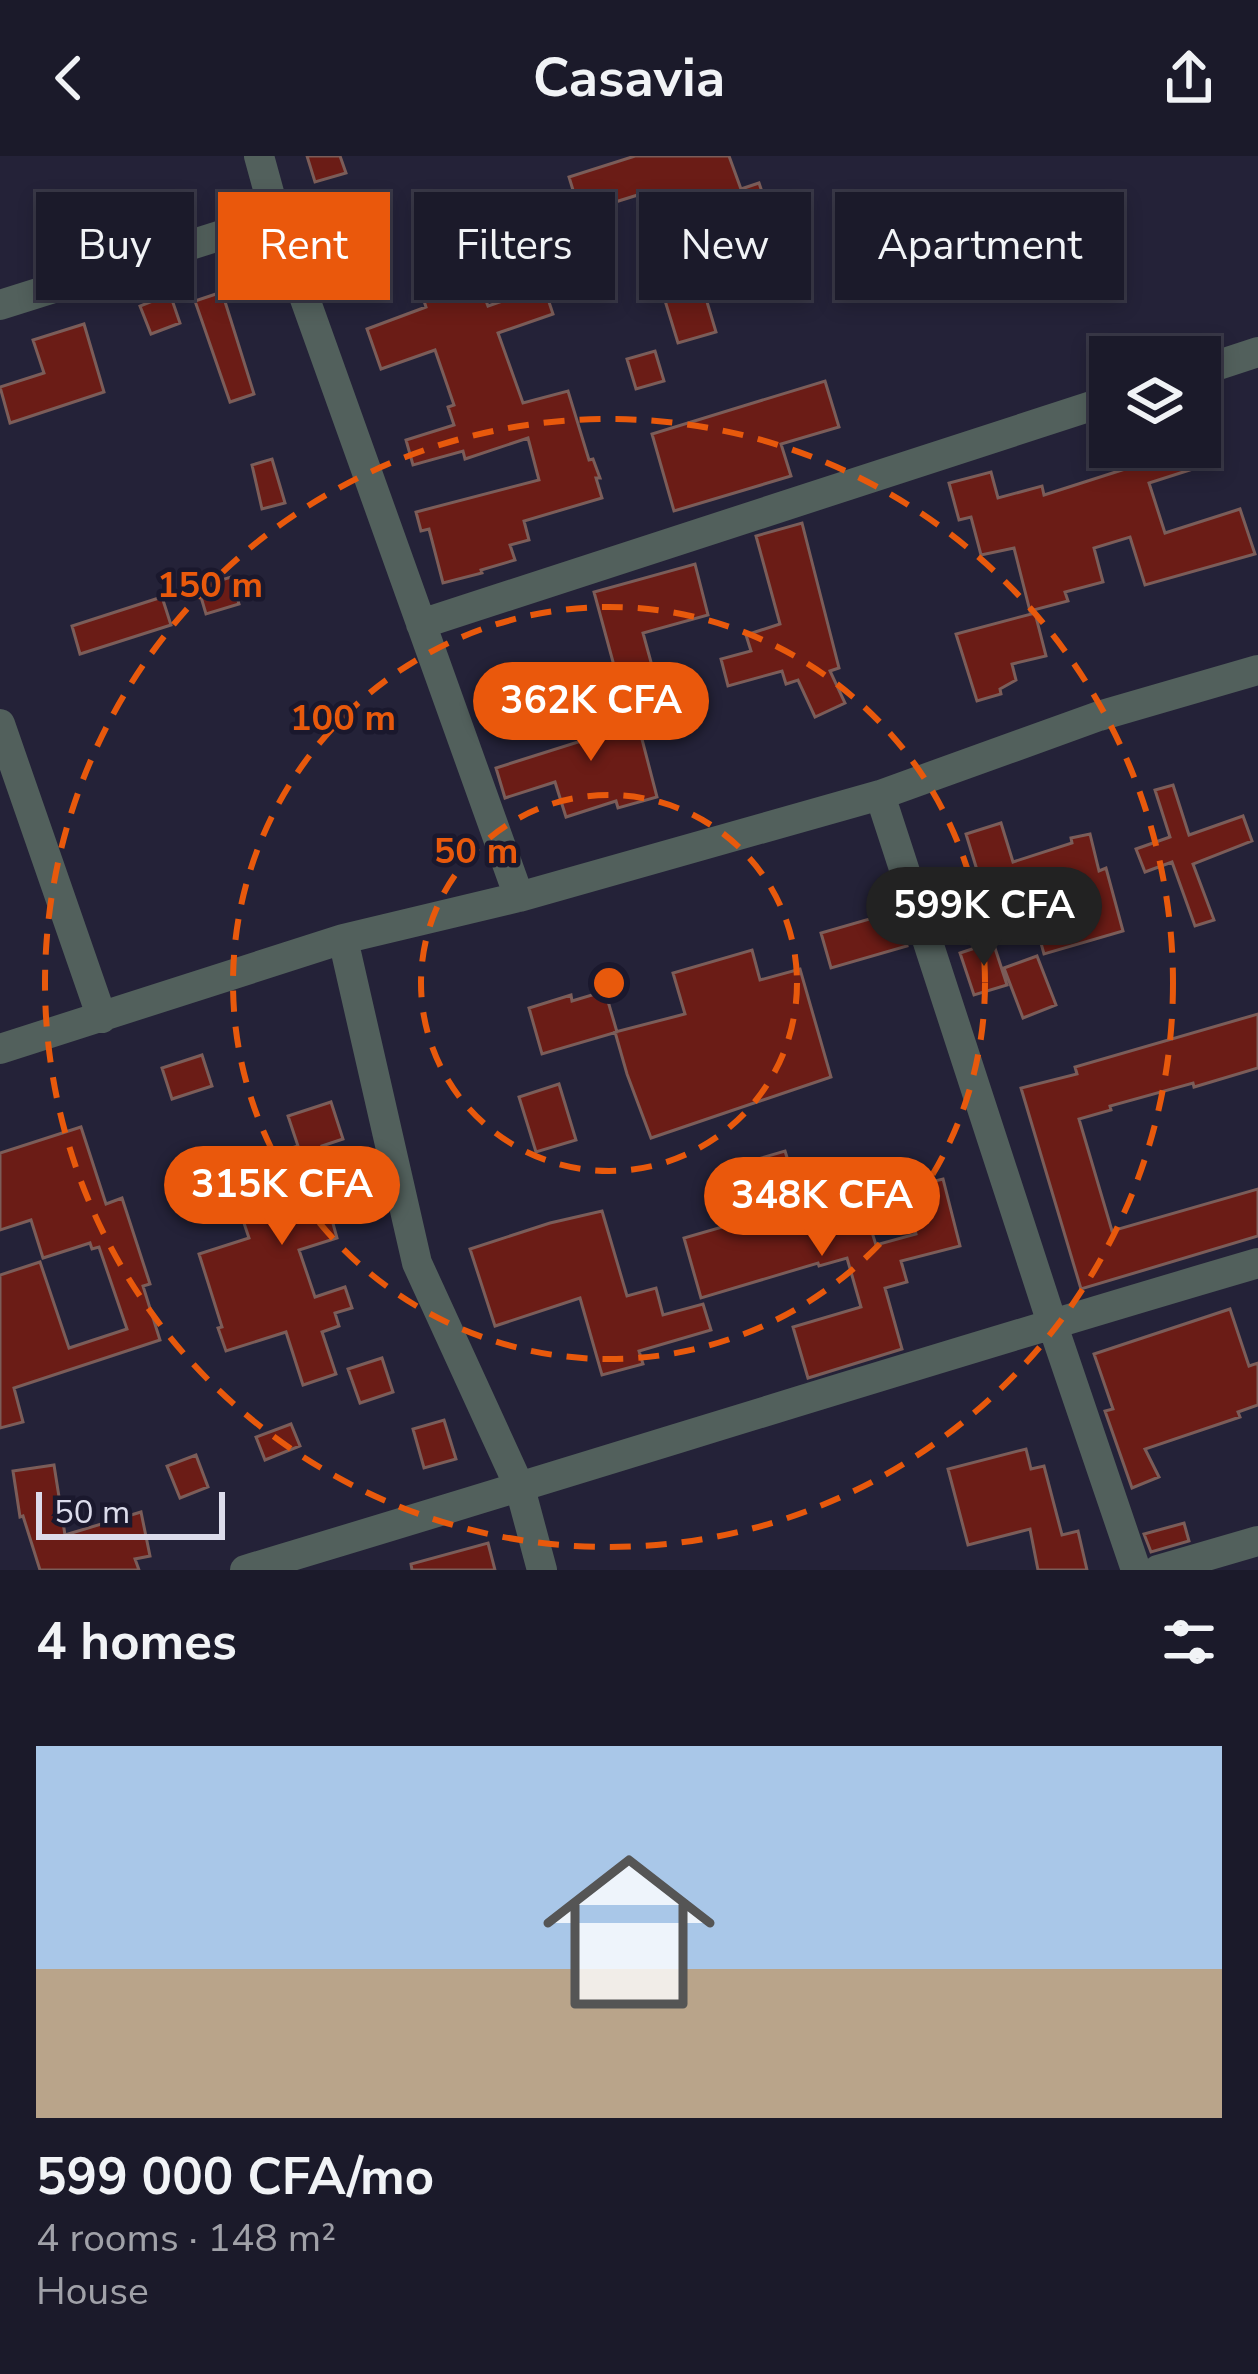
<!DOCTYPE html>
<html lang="en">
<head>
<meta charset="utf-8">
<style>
  :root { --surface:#1b1a2a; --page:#282736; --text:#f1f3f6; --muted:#a0a1a8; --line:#393847; --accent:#ea580c }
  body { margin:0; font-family:"Nunito Sans",sans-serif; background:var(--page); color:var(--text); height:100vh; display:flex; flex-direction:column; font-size:45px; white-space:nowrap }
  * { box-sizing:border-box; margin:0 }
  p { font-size:39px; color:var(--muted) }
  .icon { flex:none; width:66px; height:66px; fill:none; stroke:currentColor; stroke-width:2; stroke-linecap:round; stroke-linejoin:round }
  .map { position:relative; height:1414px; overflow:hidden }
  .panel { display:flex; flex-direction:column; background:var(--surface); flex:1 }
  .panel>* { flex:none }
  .banner { position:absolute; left:36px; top:36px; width:1188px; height:108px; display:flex; gap:24px }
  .tools { position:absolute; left:1089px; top:180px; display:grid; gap:24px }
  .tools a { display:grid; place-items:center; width:132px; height:132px; border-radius:0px; background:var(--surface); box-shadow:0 6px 18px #0003,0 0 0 3px var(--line); font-size:60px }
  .scale { position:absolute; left:36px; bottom:30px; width:189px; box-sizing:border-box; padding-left:12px; border:6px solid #dcdceb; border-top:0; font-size:33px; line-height:42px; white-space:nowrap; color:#dcdceb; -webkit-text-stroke:9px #1a182d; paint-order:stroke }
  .price { position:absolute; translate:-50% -102px; padding:0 27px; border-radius:42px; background:var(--accent); color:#fff; font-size:39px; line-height:78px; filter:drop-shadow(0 3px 6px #0008) }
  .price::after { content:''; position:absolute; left:50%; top:72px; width:36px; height:27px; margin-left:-18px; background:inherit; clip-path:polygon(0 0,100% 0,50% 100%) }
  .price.on { background:#222; color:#fff }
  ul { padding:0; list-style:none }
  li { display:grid; align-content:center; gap:24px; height:636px; padding:0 36px }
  li span { display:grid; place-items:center; height:372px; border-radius:0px; color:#555 }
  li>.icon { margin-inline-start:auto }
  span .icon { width:216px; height:216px; fill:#fffc; stroke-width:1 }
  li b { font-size:51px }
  h2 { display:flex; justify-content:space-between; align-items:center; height:144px; padding:0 36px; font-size:51px }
  .pill { padding:0 42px; border-radius:0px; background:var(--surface); box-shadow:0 6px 18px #0003,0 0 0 3px var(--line); font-size:42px; line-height:108px }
  .pill.on { background:var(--accent); color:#fff }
  header { display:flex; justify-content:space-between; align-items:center; height:156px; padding:0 36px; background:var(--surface); font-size:54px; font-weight:700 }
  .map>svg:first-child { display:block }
  .building { fill:#6b1c16; stroke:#7b5d59; stroke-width:3 }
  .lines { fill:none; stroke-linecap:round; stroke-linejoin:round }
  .minor { stroke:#52605c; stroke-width:30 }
  .ring { fill:none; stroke:#e8590c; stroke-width:6; stroke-dasharray:21 15 }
  .centre { fill:#e8590c; stroke:#1a182d; stroke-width:6 }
  .ring-label { font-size:36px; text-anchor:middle; font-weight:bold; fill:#e8590c; stroke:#1a182d; stroke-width:9; stroke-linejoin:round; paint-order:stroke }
</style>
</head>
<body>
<header><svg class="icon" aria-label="back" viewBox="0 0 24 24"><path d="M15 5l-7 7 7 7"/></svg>Casavia<svg class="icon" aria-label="share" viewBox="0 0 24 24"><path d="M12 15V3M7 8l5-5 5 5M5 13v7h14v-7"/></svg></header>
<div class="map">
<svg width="1258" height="1414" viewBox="0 0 1258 1414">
  <rect width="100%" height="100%" fill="#242238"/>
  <path class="building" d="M307,0h33l6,17 -31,9z
    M635,0h94l12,33 18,-6 15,44 -81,28 23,77 -38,11 -23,-75 7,-2 -21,-72 -61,19 -11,-36z
    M470,102l18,48 56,-19 9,27 -55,19 25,70 45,-12 21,69 4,-1 7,19h-4l6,20 -78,23 5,19 -19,5 5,15 -34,10 1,3 -39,10 -14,-54 -8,2 -5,-19 123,-32 -11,-42 -63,21 -2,-8 -50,14 -7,-25 48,-15 -6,-18 6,-2 -19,-55 -54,19 -14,-40 59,-22 -9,-28z
    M222,136l32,102 -24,8 -35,-101z
    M170,138l10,29 -29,11 -11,-28z
    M84,168l20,68 -94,31 -10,-36 44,-14 -11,-33z
    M655,195l9,30 -28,8 -9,-30z
    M825,225l14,46 -58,17 10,32 -117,35 -22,-77z
    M1142,291h47l7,21 -47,15 16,50 75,-24 15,45 -110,31 -15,-48 -36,11 9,34 -38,10 3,9 -38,10 -16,-63 -33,7 -10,-38 -12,3 -10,-37 42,-11 7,26 44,-12 2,9 103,-33z
    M272,303l13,44 -23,6 -10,-44z
    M802,367l37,145 -9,3 15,32 -30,14 -17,-37 -12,4 -4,-13 -54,15 -7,-27 30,-8 -5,-16 34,-11 -24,-88z
    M695,408l13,51 -65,18 14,51 -35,11 -28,-103z
    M231,421l8,27 -33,10 -8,-27z
    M162,441l9,28 -91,29 -8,-28z
    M1035,457l11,43 -34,8 4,16 -16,9 1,5 -24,7 -21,-67z
    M630,537l27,104 -39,11 -2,-7 -50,16 -11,-35 -50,16 -9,-30 101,-32 -10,-30z
    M1173,629l16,50 54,-19 9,25 -59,23 21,56 -19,6 -23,-64 -27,10 -9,-23 34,-12 -15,-47z
    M1001,667l12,39 59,-19 -1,-5 19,-4 9,37 7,-3 17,63 -79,23 -14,-50 -39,12 -25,-82z
    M897,755l10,35 -76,22 -10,-35z
    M993,786l14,43 -33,10 -14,-42z
    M752,794l8,30 40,-11 31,108 -180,61 -24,-64 -12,-42 70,-18 -12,-41z
    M1037,800l19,49 -33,13 -19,-50z
    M605,835l12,41 -75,22 -13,-46 42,-13 1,6z
    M1258,858v54l-64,19 -1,-4 -83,23 1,4 -32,9 33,112 146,-42v47l-177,53 -60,-201 56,-14 -2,-7z
    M202,899l10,31 -40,13 -10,-31z
    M559,928l17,56 -40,12 -17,-55z
    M331,946l12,37 -21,7 25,69 -15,5 5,18 -38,12 16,47 30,-10 7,21 -17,5 4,13 -17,6 14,42 -33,11 -17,-53 -60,19 -8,-23 4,-1 -23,-73 50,-16 -23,-69 72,-23 -10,-30z
    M81,971l25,77 16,-6 28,86 -7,2 17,54 -146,48 9,34 -23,6v-153l40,-13 29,86 58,-19 -28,-82 -7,2 -2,-6 -47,15 -12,-38 -31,10v-77z
    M785,995l21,68 26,-8 2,5 30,-9 12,38 40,-11 -11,-46 38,-9 17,67 -59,15 6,21 -22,6 17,61 -94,29 -15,-51 68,-20 -14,-49 -28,8 -1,-3 -117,35 -17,-60 73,-21 -16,-53z
    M602,1055l25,85 29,-8 7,27 40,-11 8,26 -72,21 4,13 -41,11 -22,-77 -85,28 -25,-77 80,-26z
    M1230,1153l19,57 9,-3v42l-20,7 2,5 -95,32 14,28 -27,11 -27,-77 8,-2 -19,-55z
    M382,1202l11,34 -33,11 -12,-34z
    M444,1264l12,39 -32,9 -11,-39z
    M291,1268l9,22 -35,14 -9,-23z
    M1026,1293l5,20 13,-3 18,69 16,-4 9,39h-49l-8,-41 -62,16 -20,-76z
    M196,1299l12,32 -28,11 -13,-32z
    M54,1309l11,70 76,-23 9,44 -15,3 4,11h-99l-17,-54 -3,1 -7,-46z
    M1184,1367l5,18 -38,11 -7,-18z
    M488,1387l7,27h-83l-1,-6z"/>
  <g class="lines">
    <path class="minor" d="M259,0l17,62 243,679
      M0,149l276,-87
      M1200,215l58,-19
      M421,468l689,-224
      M0,568l102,294
      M880,639l172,528 84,247
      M343,783l74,324 103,225 22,82
      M0,893l343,-110 176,-42 361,-102 219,-79 159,-46
      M245,1414c338,-101 674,-208 1013,-307
      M1158,1414l100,-29"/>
  </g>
  <g class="ring">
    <circle cx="609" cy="827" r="188"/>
    <circle cx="609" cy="827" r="376"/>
    <circle cx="609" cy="827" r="564"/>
  </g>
  <circle cx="609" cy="827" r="18" class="centre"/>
  <g class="ring-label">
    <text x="210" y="441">150 m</text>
    <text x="343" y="574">100 m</text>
    <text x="476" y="707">50 m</text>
  </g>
</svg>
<div class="tools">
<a><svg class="icon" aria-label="layers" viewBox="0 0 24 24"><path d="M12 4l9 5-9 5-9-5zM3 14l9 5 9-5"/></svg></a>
</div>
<div class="scale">50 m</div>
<b class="price" style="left:591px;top:608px">362K CFA</b>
<b class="price on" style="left:984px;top:813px">599K CFA</b>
<b class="price" style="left:282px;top:1092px">315K CFA</b>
<b class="price" style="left:822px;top:1103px">348K CFA</b>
<div class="banner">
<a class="pill">Buy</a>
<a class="pill on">Rent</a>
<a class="pill">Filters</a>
<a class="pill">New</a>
<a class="pill">Apartment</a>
</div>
</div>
<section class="panel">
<h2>4 homes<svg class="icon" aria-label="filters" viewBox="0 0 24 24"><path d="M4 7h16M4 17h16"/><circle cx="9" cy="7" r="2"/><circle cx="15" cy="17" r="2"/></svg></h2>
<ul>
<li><span style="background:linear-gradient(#a9c7e8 60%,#b9a48a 0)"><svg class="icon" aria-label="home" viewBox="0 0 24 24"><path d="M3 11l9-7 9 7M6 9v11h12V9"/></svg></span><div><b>599 000 CFA/mo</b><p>4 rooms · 148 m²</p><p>House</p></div></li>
</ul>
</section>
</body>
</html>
